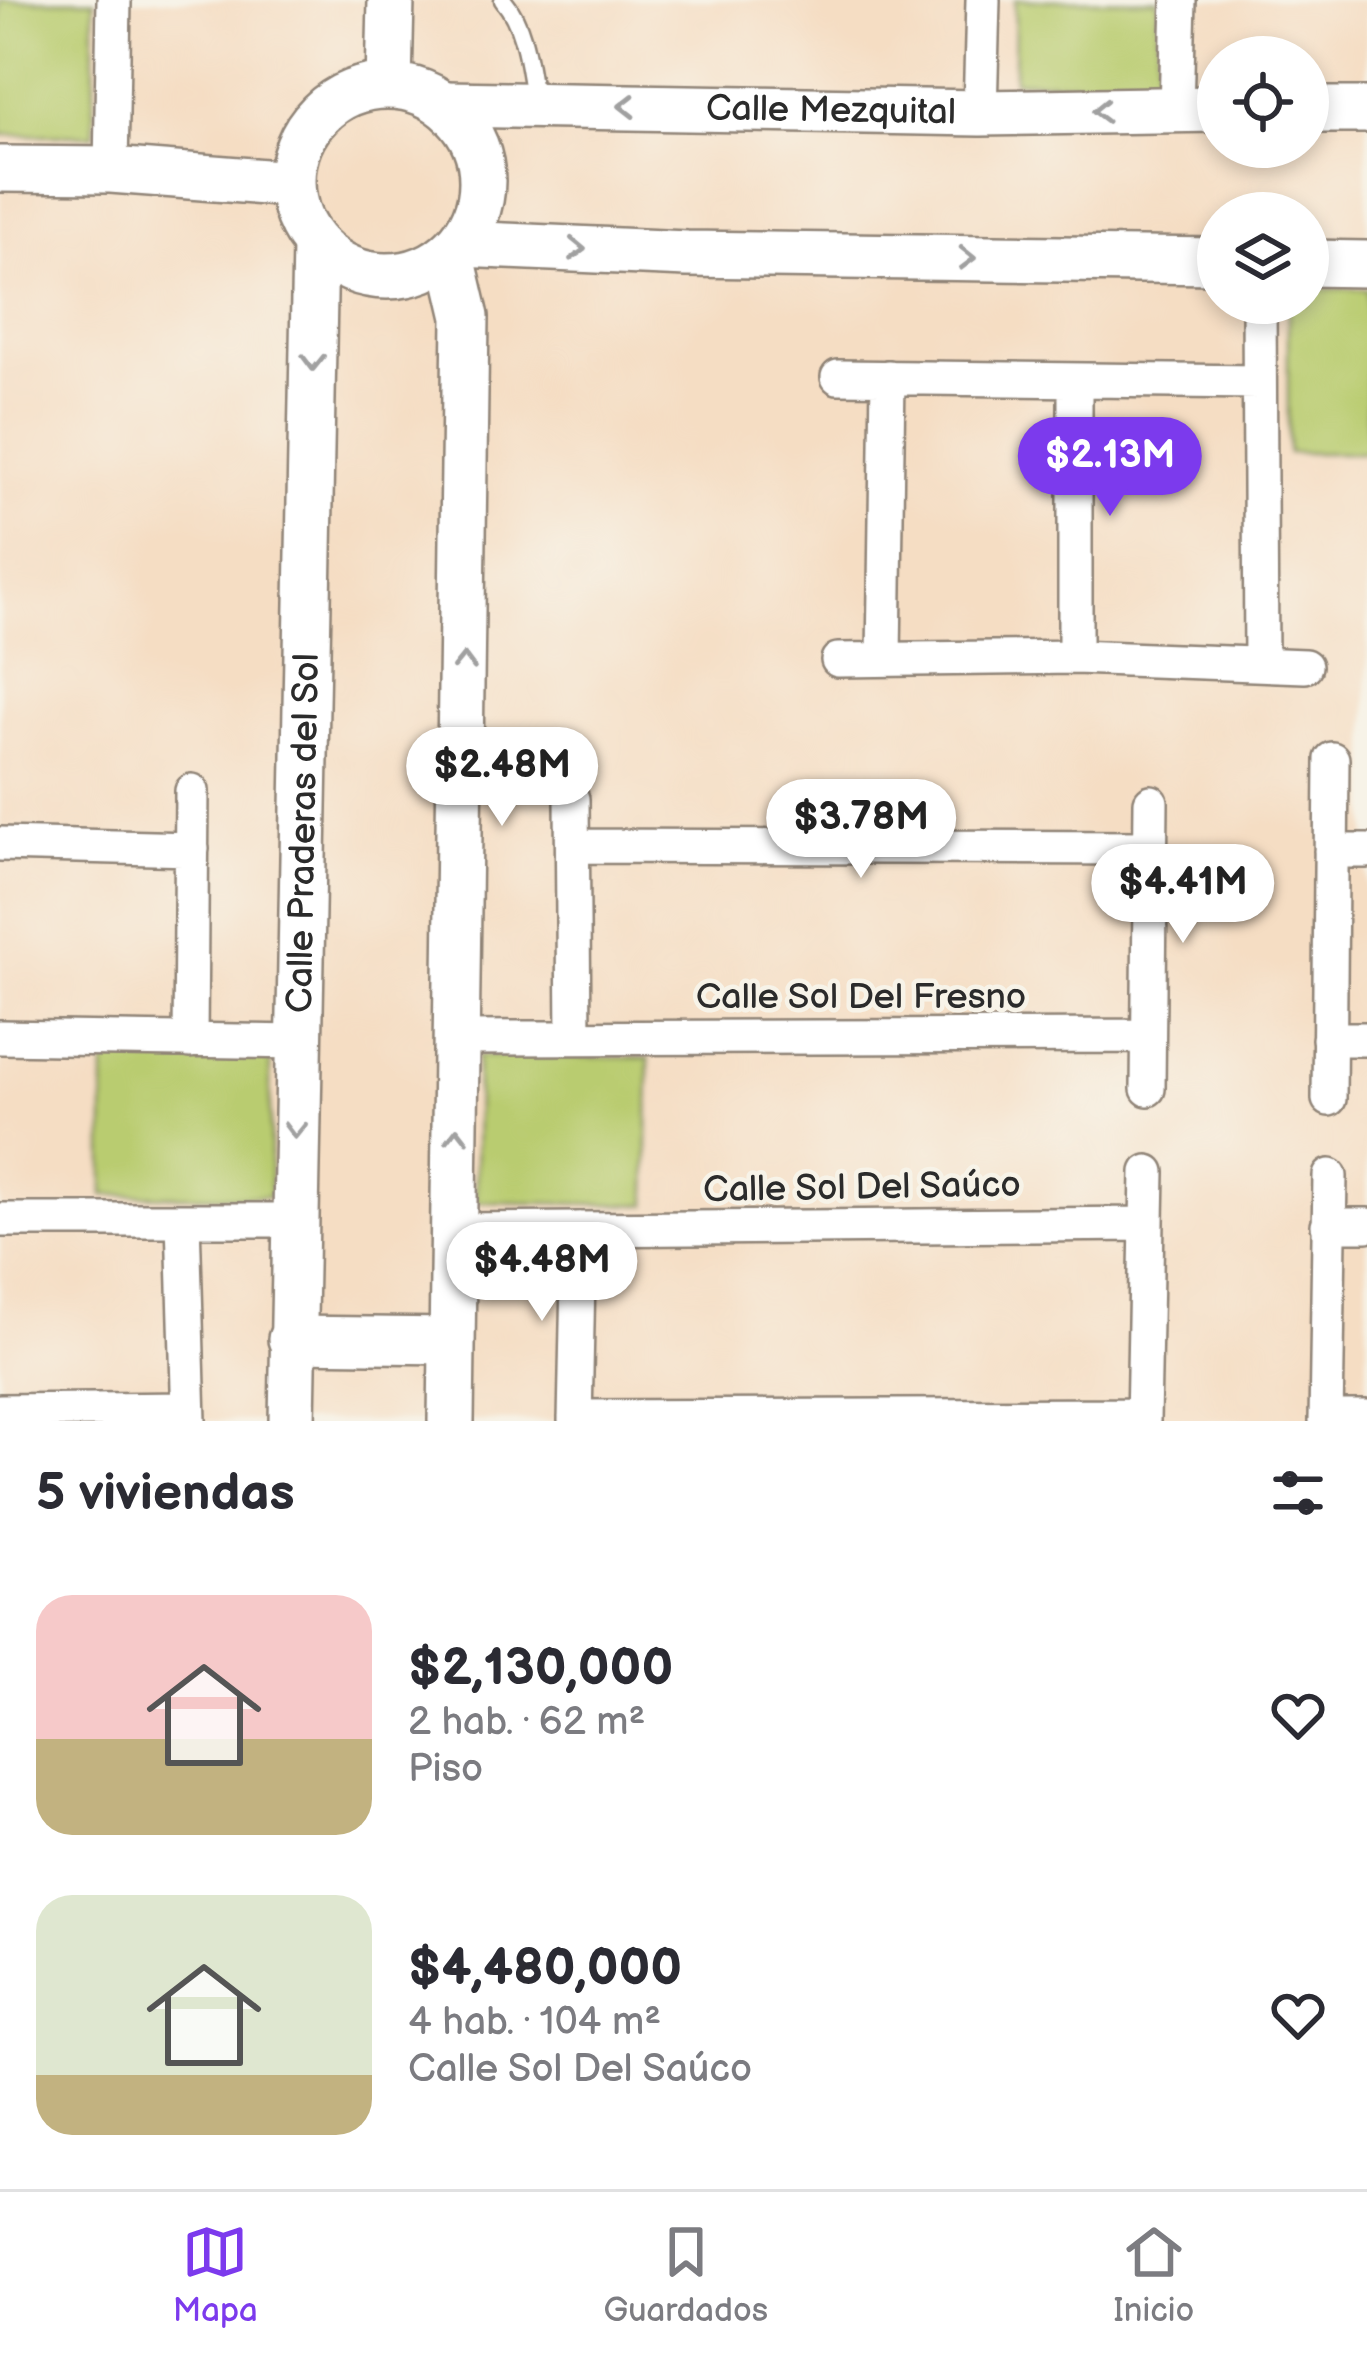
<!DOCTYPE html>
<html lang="es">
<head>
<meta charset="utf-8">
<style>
  :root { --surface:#fff; --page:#f7f7f7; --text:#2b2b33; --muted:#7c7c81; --line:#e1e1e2; --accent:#7c3aed }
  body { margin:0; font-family:"Balsamiq Sans",sans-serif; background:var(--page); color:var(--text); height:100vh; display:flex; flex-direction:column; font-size:45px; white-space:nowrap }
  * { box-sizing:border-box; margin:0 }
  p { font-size:39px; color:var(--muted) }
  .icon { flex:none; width:66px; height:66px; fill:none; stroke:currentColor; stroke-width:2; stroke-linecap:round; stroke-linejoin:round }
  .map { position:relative; height:1421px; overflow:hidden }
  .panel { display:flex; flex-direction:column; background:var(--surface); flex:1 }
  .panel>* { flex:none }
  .tools { position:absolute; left:1197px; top:36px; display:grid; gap:24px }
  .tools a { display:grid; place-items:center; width:132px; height:132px; border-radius:50%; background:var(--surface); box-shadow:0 6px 18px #0003; font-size:60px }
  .price { position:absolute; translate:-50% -102px; padding:0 27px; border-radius:42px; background:#fff; color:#222; font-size:39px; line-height:78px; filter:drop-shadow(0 3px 6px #0008) }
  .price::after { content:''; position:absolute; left:50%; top:72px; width:36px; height:27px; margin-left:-18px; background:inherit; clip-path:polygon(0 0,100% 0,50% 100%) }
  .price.active { background:var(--accent); color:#fff }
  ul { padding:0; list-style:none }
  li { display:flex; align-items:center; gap:36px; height:300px; padding:0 36px }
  li span { display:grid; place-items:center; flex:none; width:336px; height:240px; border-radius:36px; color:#555 }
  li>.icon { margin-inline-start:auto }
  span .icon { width:144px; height:144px; fill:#fffc; stroke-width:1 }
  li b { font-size:51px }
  h2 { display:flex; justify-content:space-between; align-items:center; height:144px; padding:0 36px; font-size:51px }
  .tab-bar { display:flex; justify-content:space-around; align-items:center; height:168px; border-top:3px solid var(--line); background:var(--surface); font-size:33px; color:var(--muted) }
  .tab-bar a { display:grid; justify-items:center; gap:6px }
  .tab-bar .active { color:var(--accent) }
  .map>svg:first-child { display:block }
  .green { fill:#b9cc70; stroke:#727c4e; stroke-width:3 }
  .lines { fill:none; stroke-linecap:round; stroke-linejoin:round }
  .lane-casing { stroke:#908477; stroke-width:21 }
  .street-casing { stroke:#908477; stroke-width:38 }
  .secondary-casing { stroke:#908477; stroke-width:50 }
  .lane { stroke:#fff; stroke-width:16 }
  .street { stroke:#fff; stroke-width:33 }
  .secondary { stroke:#fff; stroke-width:45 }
  .oneway { stroke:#a0a0a0 }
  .labels { text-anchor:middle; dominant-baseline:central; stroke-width:9; stroke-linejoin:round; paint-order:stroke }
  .street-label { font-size:36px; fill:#2b2b2b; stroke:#f7f3e8 }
</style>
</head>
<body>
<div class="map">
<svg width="1367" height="1421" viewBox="0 0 1367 1421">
  <rect width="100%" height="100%" fill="#f7f3e8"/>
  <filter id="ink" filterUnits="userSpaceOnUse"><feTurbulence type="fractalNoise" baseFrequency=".00833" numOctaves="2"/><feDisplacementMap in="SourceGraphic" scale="24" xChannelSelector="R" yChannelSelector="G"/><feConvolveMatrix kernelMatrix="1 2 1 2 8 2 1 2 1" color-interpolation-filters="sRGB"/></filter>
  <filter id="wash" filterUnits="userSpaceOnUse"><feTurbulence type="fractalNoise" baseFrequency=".004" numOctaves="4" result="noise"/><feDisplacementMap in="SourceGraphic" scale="48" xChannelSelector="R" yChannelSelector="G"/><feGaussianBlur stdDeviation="2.7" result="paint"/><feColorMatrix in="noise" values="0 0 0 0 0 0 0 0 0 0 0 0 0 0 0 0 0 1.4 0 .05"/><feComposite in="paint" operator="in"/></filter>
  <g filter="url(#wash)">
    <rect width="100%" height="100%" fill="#f5ddc3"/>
    <path class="green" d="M0,0h94v135h-94z
      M1015,0h143l-1,83 -143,-2z
      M1308,289h59v164h-79v-150h20z
      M477,1056l172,2 -2,147 -171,-3z
      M104,1057l166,1v139l-166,-2z"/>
  </g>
  <g filter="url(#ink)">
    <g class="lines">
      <g class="lane-casing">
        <path id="lane" d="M503,0c23,27 26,70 32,104"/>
      </g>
      <g class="street-casing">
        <path id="street" d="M1176,109l3,-109
          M980,113l3,-113
          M111,170l3,-170
          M1259,303l2,359
          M838,377l420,5
          M1075,657v-276
          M884,658l4,-281
          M838,660l237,-3 230,9
          M572,799l2,238
          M0,844l192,5
          M573,846l577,2
          M1331,851h36
          M0,1037l297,5
          M458,1038l690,-2
          M1329,1039h38
          M190,1041l2,-250
          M1148,1089l3,-287
          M1329,1099l3,-340
          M0,1220h293
          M183,1220l6,201
          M1328,1225h39
          M456,1230l689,-6
          M0,1411l188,-2
          M575,1417l568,-2
          M1326,1417h41
          M575,1421l4,-192
          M1143,1421l5,-249
          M1326,1421l4,-245"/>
      </g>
      <g class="secondary-casing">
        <g id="secondary">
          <path d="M389,85l2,-85"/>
          <circle cx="387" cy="181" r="95"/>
          <path id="s1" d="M444,104l536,9 238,-4"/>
          <path d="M1308,110h59"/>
          <path d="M0,169l111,1 180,14"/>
          <path d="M460,244l227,10 531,7"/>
          <path d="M1308,263l59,1"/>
          <path d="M291,1339l160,2"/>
          <path id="s2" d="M292,1421l23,-1176"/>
          <path d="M451,1421l15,-1104 -15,-64"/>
        </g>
      </g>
      <use href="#lane" class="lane"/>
      <use href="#street" class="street"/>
      <use href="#secondary" class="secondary"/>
    </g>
    <defs><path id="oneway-chevron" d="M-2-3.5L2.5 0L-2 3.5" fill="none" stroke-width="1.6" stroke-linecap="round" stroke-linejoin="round" transform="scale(3)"/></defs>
    <g class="oneway">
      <use href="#oneway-chevron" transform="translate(627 106) rotate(-180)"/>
      <use href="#oneway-chevron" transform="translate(1101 111) rotate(179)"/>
      <use href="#oneway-chevron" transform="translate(577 249) rotate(2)"/>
      <use href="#oneway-chevron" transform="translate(967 258) rotate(1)"/>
      <use href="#oneway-chevron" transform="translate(313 362) rotate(91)"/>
      <use href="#oneway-chevron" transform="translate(464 662) rotate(-89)"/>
      <use href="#oneway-chevron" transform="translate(295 1130) rotate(91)"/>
      <use href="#oneway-chevron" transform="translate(457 1136) rotate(-90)"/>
    </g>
  </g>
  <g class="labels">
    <g class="street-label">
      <text stroke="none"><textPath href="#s1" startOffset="387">Calle Mezquital</textPath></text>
      <text stroke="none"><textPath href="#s2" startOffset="588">Calle Praderas del Sol</textPath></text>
      <text x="861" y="997">Calle Sol Del Fresno</text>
      <text transform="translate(862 1188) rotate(-1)">Calle Sol Del Saúco</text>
    </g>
  </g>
</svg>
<div class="tools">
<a><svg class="icon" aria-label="locate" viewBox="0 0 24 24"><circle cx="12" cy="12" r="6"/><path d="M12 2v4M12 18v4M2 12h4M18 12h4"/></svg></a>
<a><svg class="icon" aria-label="layers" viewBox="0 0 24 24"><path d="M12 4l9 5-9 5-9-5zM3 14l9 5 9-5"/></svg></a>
</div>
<b class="price active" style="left:1110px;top:519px">$2.13M</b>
<b class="price" style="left:502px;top:829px">$2.48M</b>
<b class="price" style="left:861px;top:881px">$3.78M</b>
<b class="price" style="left:1183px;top:946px">$4.41M</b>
<b class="price" style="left:542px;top:1324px">$4.48M</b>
</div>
<section class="panel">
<h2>5 viviendas<svg class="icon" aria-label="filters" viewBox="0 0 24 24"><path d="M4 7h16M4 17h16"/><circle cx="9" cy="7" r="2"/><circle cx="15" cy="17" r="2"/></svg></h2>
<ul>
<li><span style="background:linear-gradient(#f6c9c9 60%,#c2b280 0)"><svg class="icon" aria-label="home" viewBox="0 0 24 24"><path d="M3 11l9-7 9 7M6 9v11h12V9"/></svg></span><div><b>$2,130,000</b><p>2 hab. · 62 m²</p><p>Piso</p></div><svg class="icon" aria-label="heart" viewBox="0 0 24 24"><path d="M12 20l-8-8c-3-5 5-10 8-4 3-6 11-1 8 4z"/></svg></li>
<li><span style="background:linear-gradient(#dfe7d0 75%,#c2b280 0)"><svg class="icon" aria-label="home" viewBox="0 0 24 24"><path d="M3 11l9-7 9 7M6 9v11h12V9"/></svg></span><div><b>$4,480,000</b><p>4 hab. · 104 m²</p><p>Calle Sol Del Saúco</p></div><svg class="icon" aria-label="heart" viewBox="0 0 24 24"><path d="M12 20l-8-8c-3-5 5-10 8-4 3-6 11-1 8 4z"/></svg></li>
</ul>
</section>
<nav class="tab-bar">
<a class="active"><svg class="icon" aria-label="map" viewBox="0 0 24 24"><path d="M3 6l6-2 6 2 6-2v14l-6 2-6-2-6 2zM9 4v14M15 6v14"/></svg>Mapa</a>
<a><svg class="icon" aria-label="saved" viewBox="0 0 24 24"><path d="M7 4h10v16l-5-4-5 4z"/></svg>Guardados</a>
<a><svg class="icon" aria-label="home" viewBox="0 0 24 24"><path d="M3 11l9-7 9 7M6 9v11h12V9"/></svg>Inicio</a>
</nav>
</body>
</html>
